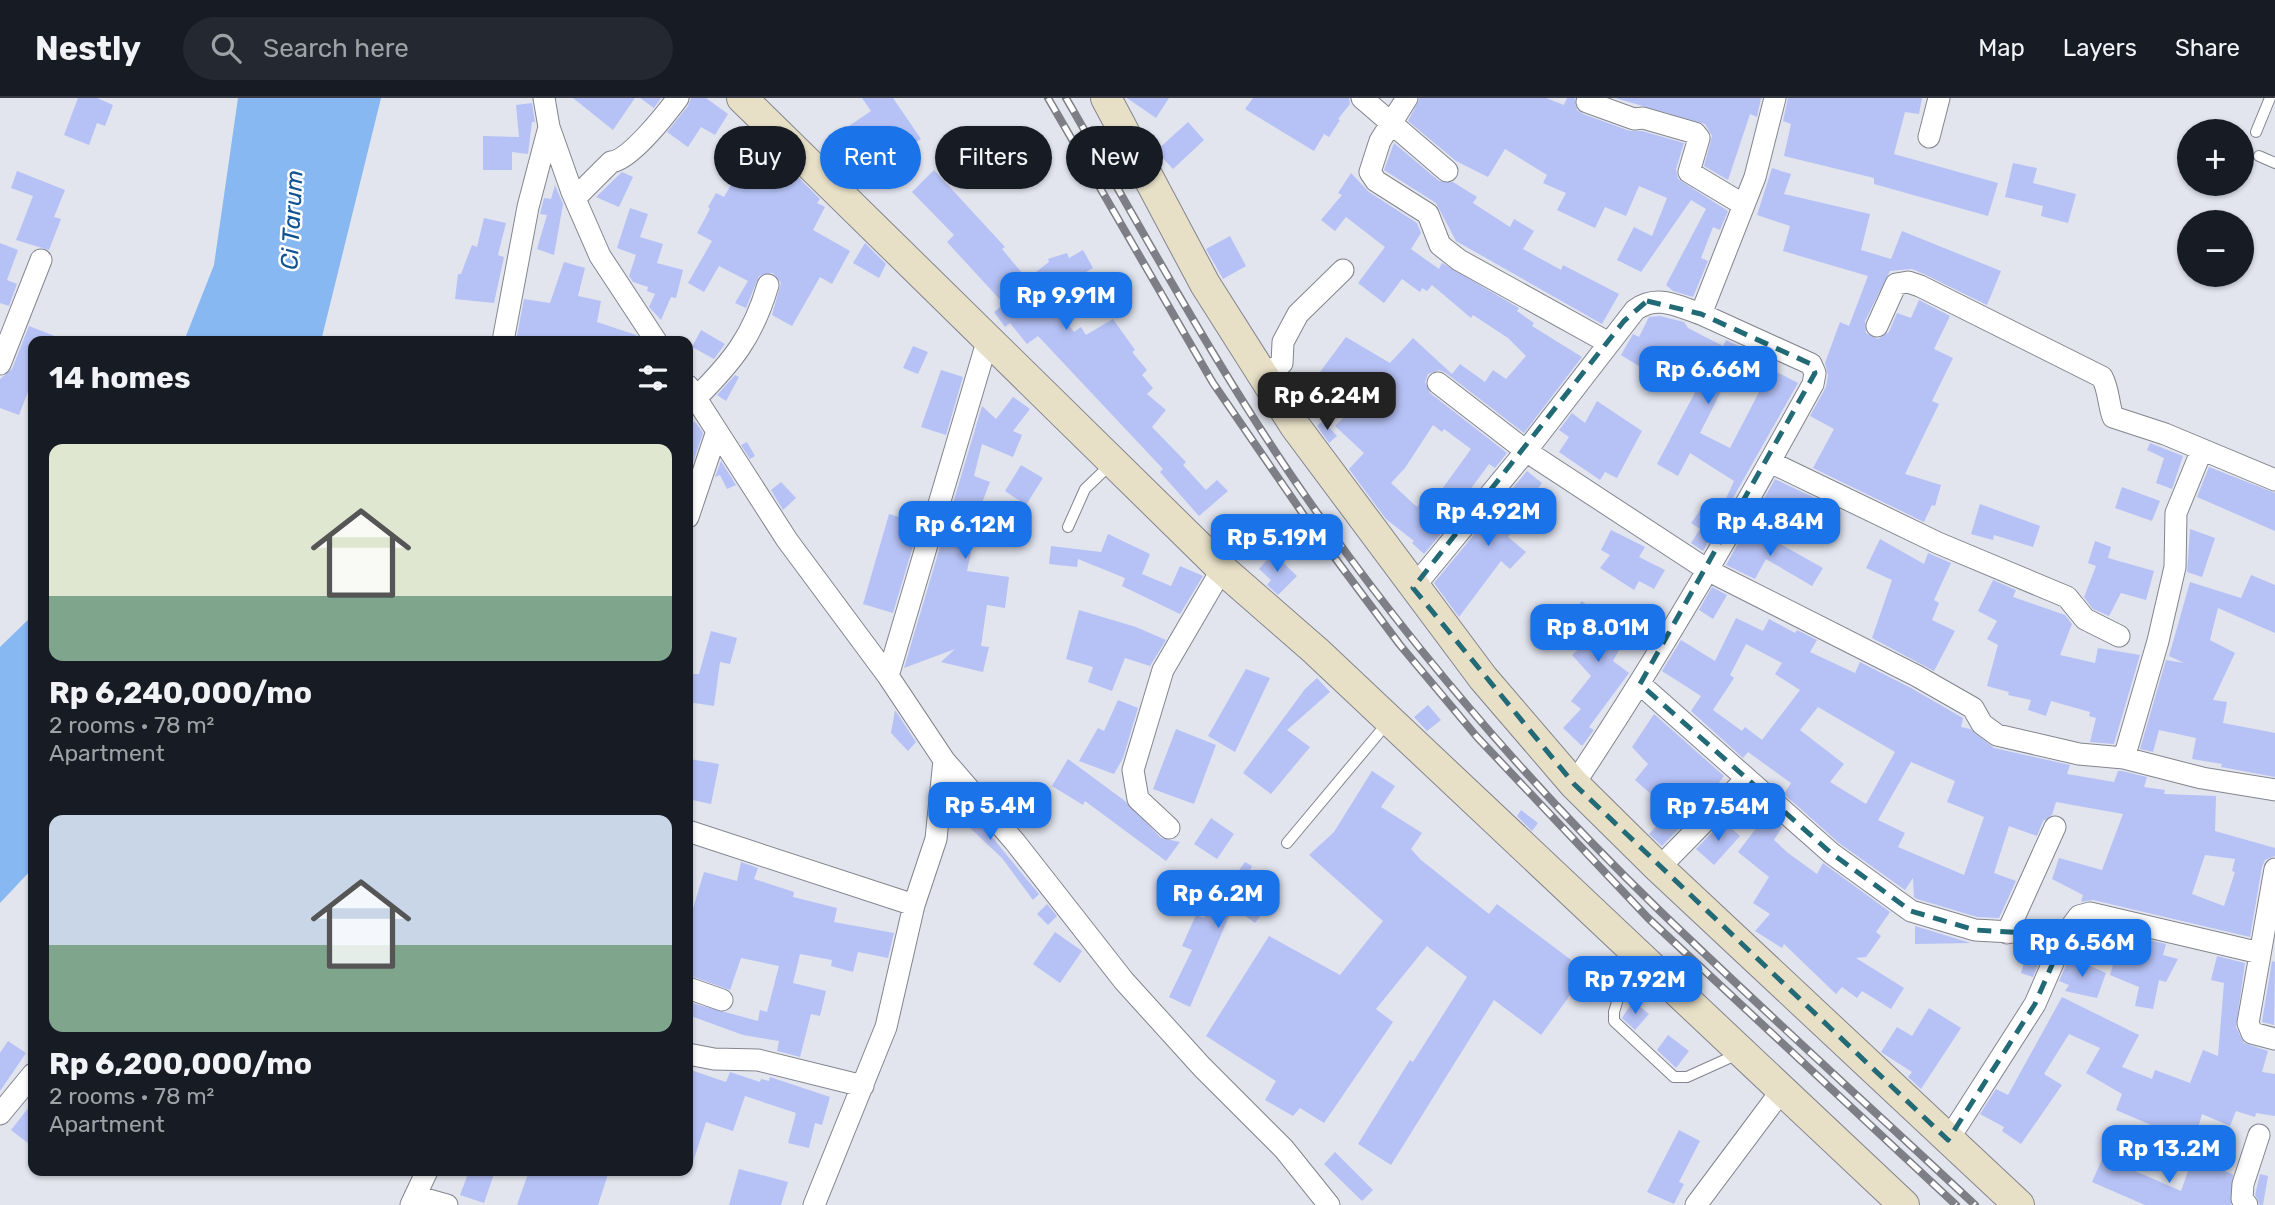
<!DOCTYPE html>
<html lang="en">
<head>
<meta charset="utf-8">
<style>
  :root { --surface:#171b24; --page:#242831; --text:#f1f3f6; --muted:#9ea1a6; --line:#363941; --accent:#1a73e8 }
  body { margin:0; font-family:Rubik,sans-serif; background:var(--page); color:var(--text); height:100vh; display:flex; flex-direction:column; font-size:26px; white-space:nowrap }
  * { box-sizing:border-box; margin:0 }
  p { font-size:23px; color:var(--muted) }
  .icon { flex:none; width:38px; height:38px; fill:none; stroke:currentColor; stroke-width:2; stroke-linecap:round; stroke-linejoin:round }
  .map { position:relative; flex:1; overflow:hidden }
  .drawer { position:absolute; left:28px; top:238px; width:665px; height:840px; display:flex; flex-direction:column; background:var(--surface); border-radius:14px; box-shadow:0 2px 5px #0004 }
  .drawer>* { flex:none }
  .hud { position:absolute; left:714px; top:28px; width:665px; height:63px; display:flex; gap:14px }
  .tools { position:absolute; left:2177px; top:21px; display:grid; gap:14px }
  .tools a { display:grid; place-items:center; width:77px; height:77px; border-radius:50%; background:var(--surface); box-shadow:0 2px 5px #0004; font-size:35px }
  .price { position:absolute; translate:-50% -60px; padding:0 16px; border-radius:14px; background:var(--accent); color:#fff; font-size:23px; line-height:46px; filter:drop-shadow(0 2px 4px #0008) }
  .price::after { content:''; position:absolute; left:50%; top:42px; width:21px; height:16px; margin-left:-10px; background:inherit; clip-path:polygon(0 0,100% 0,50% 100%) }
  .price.on { background:#222; color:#fff }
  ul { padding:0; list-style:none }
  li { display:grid; align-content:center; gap:14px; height:371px; padding:0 21px }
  li span { display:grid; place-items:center; height:217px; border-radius:14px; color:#555 }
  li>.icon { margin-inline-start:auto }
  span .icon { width:126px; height:126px; fill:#fffc; stroke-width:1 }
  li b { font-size:30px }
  h2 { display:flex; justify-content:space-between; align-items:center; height:84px; padding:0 21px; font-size:30px }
  .chip { padding:0 24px; border-radius:32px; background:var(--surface); box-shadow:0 2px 5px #0004; font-size:24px; line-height:63px }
  .chip.on { background:var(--accent); color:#fff }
  header { display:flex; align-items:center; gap:42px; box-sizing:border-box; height:98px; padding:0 35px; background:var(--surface); border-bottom:2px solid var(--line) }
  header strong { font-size:33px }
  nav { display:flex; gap:38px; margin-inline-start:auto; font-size:24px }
  .search { width:490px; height:63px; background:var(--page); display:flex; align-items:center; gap:18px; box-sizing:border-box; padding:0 24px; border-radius:38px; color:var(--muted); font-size:26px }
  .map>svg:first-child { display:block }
  .water { fill:#87b8f2 }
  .building { fill:#b6c2f6; fill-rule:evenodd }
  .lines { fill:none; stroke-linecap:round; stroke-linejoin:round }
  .service-casing { stroke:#83858e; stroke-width:12 }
  .minor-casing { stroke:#83858e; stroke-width:23 }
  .secondary-casing { stroke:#83858e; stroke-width:32 }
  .service { stroke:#fff; stroke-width:10 }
  .minor { stroke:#fff; stroke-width:21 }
  .secondary { stroke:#e7dfc6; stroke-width:30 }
  .rail-casing { stroke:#7e7f86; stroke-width:8 }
  .rail { stroke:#fff; stroke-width:5; stroke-dasharray:16; stroke-linecap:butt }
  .marked { fill:none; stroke:#216a76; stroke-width:5; stroke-dasharray:14 9; stroke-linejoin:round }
  .labels { text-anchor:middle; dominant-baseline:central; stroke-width:5; stroke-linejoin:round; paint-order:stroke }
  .water-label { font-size:24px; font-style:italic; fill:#115292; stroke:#fff }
</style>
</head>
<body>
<header>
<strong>Nestly</strong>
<div class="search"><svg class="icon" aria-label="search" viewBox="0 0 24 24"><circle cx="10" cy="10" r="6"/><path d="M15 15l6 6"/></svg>Search here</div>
<nav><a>Map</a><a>Layers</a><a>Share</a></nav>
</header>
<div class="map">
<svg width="2275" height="1107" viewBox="0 0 2275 1107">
  <rect width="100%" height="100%" fill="#e2e4ee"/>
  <path class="water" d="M238,0h143l-60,243h-137l30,-76z
    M33,517v253l-33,35v-256z"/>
  <path class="building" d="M78,0h19l16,7 -8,21 -8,-3 -8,22 -25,-10z
    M573,0h62l-22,32z
    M640,0h21l-7,10z
    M691,0h15l22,16 -13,21 -14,-8 -13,20 -21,-15 21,-26z
    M862,0h31l28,41 -17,11 -12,-17 -35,24 -17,-25 31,-21z
    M1127,0h42l-13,20z
    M1253,0h96l1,6 -12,15 2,1 -11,17 -5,-3 -10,17 -69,-42z
    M1420,0h126l18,7 3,-7h8l2,12 6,4 47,17h12l42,12 -8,26 2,10 50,32 -8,19 -7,-3 -12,31 7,3 -15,36 -20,-6 -7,-6 40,-76 -15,-9 -50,72 -24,-12 17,-33 18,9 15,-38 -28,-12 -13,30 -21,-9 -10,21 -38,-18 9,-17 -23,-10 4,-8 -42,-26 -17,28 -32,-16 -48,-40z
    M1615,0h146l-4,19 -7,-3 -22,66 -24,-14 8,-30 -7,-12z
    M1788,0h134l-3,16 -14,-2 -11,42 104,29 -10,33 -114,-32v-6l-90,-22 7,-32 -8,-3z
    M532,5l3,19h-3l-4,32 -16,-2v18h-29v-34l36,1 -3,-32z
    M1188,24l16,18 -31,29 -17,-18z
    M1394,45l45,38 14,1 24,15 -4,6 37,24 4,-8 20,12 -11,18 38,21 2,-5 56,29 -17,30 -146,-83 -20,-38 -52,-33z
    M751,52l48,28 21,21 -3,4 8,4 -12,23 37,21 -18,33 -12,-7 -28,49 -20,-11 9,-32 -8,-10 -14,3 -13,32 -11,-5 13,-22 -29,-15 -15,26 -16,-9 24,-42 -15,-8 13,-24 -2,-2 8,-14 8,4z
    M2013,65l24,5 -4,15 43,11 -8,29 -27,-7 2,-10 -38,-9z
    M1772,70l19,6 -7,20 86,20 -9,36 30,9 11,-28 99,40 -14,34 -63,-31 -12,-5 -22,2 -25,50 1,12 12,6 11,-7 8,-19 14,5 8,-18 31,16 -16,33 19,9 -21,43 7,3 -34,70 36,11 -6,21 -3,-1 -8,17 -111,-54 21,-39 -24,-13 16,-29 2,-12 -3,-12 15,-41 9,4 19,-50 -85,-25 7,-25 -33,-11z
    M934,72l71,77 -3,2 25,30 22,-17 -1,-3 19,-6 2,5 14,-8 10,18 -19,11 7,9 -26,20 19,24 7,-5 5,8 27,-16 22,31 -3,2 15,18 -5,5 11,13 -6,6 19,16 -14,17 34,35 -3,3 23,25 11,-10 11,11 -29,25 -39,-44 3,-3 -125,-133 -11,8 -17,-21 -5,4 -11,-15 10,-8 -57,-62 7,-7 -42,-43z
    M17,73l48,19 -11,27 7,2 -12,31 -33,-10 17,-44 -22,-8z
    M622,74l11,5 -14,30 -23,-10z
    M1351,75l18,19 48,31 4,10 -10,16 28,20 3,-6 77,45 -2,3 17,12 -2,3 50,31 -58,76 -78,-60 -7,-3 -11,4 -3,8 5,11 77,60 -12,15 -6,-4 -30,41 3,3 -38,46 -12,-11 2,-2 -28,-22 -37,-50 15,-16 -29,-27 23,-23 -41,-27 29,-39 44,26 23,-25 39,36 8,-10 25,18 8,-12 13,9 20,-23 -18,-18 -35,-23 -2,3 -39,-33 -5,6 -5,-3 -2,4 -18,-13 -18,24 -26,-20 27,-36 -39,-30 -11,14 -14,-11 21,-25 -4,-2zM1433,327l9,7 2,-3 27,20 -34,47 -8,-6 -12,17 -26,-24 14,-15z
    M555,87l8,19 -9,51 -17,-6 10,-34 -7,-1 4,-16 7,1z
    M630,110l18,6 -8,23 23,7 -6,19 26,7 -7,28 -5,-1 -10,23 -12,-13 6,-13 -8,-3 1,-4 -15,-5 -4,-6 7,-21 -19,-7z
    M484,120l22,5 -8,32 6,2 -10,46 -39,-4 3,-25h3l11,-29 5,2z
    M1230,138l16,30 -23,13 -17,-30z
    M0,145l18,7 -11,30 10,4 -8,22 -9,-3z
    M865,145l21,21 -7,14 -26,-15z
    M564,164l21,6 -7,28 23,5 -4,21 39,13 4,6h-124l8,-42 26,4z
    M1660,218l24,6 4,6 35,18 3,-6 17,8 -43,85 30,15 41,-79 27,14 -95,168 -12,-8 9,-14 -9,-6 11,-15 15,10 17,-37 -44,-28 -12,23 -21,-12 50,-94 -27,-14 -14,27 -45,-28 12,-21 6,3 10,-20z
    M29,228l36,14 -32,1v38l-14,36 -19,-7v-29l12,-10z
    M701,232l24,14 -11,15 -22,-12z
    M913,248l15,6 -10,22 -15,-6z
    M941,272l22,7 -17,58 -25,-8z
    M735,277l4,2 -13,24 -9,-6z
    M1013,299l17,12 -17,22 9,4 -9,22 -31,-13 -8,32 16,6 -26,68 7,2 -4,19 42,6 -4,31 -18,-3 -6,41 8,1 -6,25 -42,-10 14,-13 -51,19 78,-262 14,13z
    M1597,303l45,30 -25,47 -12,-6 -5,8 -41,-28 10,-15 -10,-7 13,-17 13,10z
    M688,320l8,5 7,10 -15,44z
    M1323,323l14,15 -8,7 -12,-17z
    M747,344l8,14 -5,3 -9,-14z
    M2150,345l33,13 -11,33 -16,-6 8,-25 -17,-8z
    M721,363l15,24 -9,4 -7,-14 -5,2z
    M1021,367l22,13 -17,27 -21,-14z
    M2209,369l66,26v38l-78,-34z
    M1527,373l15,12 -14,20 5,4 -25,30 18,15 -16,17 -9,-8 -42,56 -25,-34z
    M1775,381l63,30 -15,30 -67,-26z
    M781,384l15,16 -13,12 -12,-20z
    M2122,389l38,14 -8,20 -37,-13z
    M1980,406l60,22 -7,21 -39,-12 -1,5 -22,-6z
    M889,416l31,9 -27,90 -30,-9z
    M1748,428l75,42 -11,18 -46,-27 -11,20 -29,-14z
    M2190,431l25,9 -13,39 -15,-5z
    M1611,432l34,17 -6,10 26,13 -11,19 -15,-8 -5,9 -34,-22 10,-13 -9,-5z
    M1108,436l42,20 -8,20 29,12 9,-20 23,10 -23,38 -58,-28 3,-8 -47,-19 -1,8 -28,-3 2,-18 50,6z
    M1880,441l44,25 4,-11 23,10 -17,37 5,3 -7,17 23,11 -21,40 -62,-33 20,-58 -26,-12z
    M2095,443l16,6 -3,11 46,13 -8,29 -25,-7 -12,23 -16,-7 -9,-12 12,-31 -8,-3z
    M1273,455l24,23 -19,19 -11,-10 4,-5 -12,-11z
    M2251,477l24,10v48l-57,-25 -8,32 25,13 -22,47 14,2 -4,21 52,10v44l-54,-10 1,-3 -30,-5 4,-21 -37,-8 -6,22 -13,-3 26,-89 18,3 -15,-7 21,-74 51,16z
    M1993,482l23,10 -3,7 52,18 7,9 -12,31 35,8 3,-15 42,7 -26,89 -24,-2 6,-24 -7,-2 1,-4 -39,-11 -5,15 -18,-6 3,-10 -23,-5 1,-3 -22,-6 11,-41 -11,-6 10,-18 -19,-10z
    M1712,489l15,8 -14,24 -14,-9z
    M1582,503l23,19 8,-16 24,13 -24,44 16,12 -40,54 5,3 -12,16 -19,-18 18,-19 -10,-8 20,-25 -19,-21 20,-18 -24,-20z
    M1079,512l57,17 30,13 -16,26 -25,-8 -13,33 -24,-9 5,-15 -27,-8z
    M1736,520l27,13 6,-12 26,14 2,-3 20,10 -7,12 45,21 5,-11 51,26 52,30 -2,9 9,2 24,19 76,17 -3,9 47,8 4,-11h4l25,6 -3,10 21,3 -1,4 52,2 -1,35 60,17v8l-10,4 -3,7 -12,70 -157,-37 -12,2 2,-7 -31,-16 7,-21 43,12 21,-56 -67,-12 -4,13 -9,6 -6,15 -28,-10 -15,47 22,8 -17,37 -22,-1 -60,-18 -3,-2 -1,-19 -8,12 -66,-47 -55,-49 7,-11 -43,-31 -5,6 -52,-47 10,-15 -39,-25 19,-31 34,21zM1746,546l36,19 -7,11 25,16 -38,50 -17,-13 -3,4 -29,-21 21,-32 -4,-3zM1818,609l77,45 -29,52 -36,-22 14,-18 -44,-34zM1911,664l44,19 -8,21 37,15 -20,58 -66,-28 7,-14 -27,-13zM2205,757l30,4 -3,12 3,1 -11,34 -32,-12z
    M711,533l26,7 -7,26 -10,-2 -6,44 -26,-4v-28h11z
    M1246,571l24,9 -35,74 -27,-16z
    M1317,580l13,14 -43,38 23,17 -39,47 -28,-21 62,-84z
    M1118,602l20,8 -15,50 -9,16 -35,-13 19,-33 6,3z
    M1428,607l13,15 -14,11 -13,-14z
    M895,612l21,32 -8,9 -17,-18z
    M1654,616l70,62 -20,27 -42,43 -13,-12 21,-23 -35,-31 13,-16 -16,-17z
    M1176,631l40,16 -22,59 -41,-15z
    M690,661l29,5 -8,40 -23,-5z
    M1068,661l57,42 36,37 19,4 -14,19 -81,-60 -2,4 -31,-19z
    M1372,673l23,15 -14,21 41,26 -11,16 10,11 68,54 8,-10 90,68 -46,63 -47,-35 -103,165 -33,-21 52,-84 3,2 54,-85 -40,-31 -51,63 17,13 -69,101 -24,-15 -7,8 -28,-16 11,-19 -70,-45 63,-100 71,39 43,-54 -74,-66 25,-23z
    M958,698l81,98 -6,6 -31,-42 -50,-47 1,-10z
    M1521,712l17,13 -6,8 -15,-15z
    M1767,716l15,13 -8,13 14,13 29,21 6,-11 67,49 -14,20 5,4 -15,21 -10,1 48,30 -13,21 -29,-18 -5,7 -15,-11 -6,7 -52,-50 -2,4 -27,-17 15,-17 -17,-11 16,-26 -31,-25z
    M1211,720l23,16 -17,25 -23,-15z
    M1723,723l17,15 -26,29 -18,-16z
    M741,764l17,6 -4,11 40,13 -1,5 44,11 -3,14 60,11 -6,25 -30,-6 -5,20 -22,-6 1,-6 -32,-6 -7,29 33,8 -6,25 -9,-2 -11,43 -23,-6 2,-10 -36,-6 -55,-20v-13l70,19 2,-11 7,2 12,-46 -38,-8 -11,32 -42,-15v-17l5,-18 -5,-1v-28l4,1 12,-40 33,9z
    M1245,764l7,4 -5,10 29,20 -21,27 -22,-16 -43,100 -21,-10 23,-47 -10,-4 14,-31 8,3z
    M1047,806l10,12 -9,9 -11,-11z
    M1915,828l56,17h1l-57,1z
    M1055,834l27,19 -22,32 -27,-19z
    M2122,836l44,10 -3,11 15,4 -12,23 -7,-2 -6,29 -18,-3 4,-19 -29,-12z
    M2029,848l16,1 -12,30 -12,-4z
    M2217,858l28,7 -9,64 8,16 24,8 -6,21 13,2v42l-19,-3 -1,4 -19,-6 -6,15 -28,-12 -12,42 -32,-11 5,-15 -47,-20 6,-16 -36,-21 14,-25 -31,-14 -25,40 18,11 -41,59 -19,-13 2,-4 -24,-13 16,-25 12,6 54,-98 77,38 -17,32 30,12 3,-9 35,13 13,-33 15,6 6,-73 -13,-3z
    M2070,859l36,16 -9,25 -32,-7 4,-6 -10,-4z
    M2272,863l3,1 -1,63 -12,-3z
    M1633,903l16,13 -14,16 -13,-12z
    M1929,910l32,20 -40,61 -13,-12 4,-5 -31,-20 16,-25 15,9z
    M1668,937l21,16 -13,17 -19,-18z
    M8,943l18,12 -26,38v-38z
    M688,971l38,13 4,-10 30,10 1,-3 8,2 1,-4 60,20 -8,28 -7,-2 -6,25 -21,-5 8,-30 -51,-17 -12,35 -27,-9 -15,46h-3z
    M33,1004v45l-22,-17z
    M1679,1032l21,11 -21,41 5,2 -10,20 -27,-12z
    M1335,1054l38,38 -11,11 -38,-37z
    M2194,1056l15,5 -2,6 26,9 -2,31h-86l-53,-23 11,-25 78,34z
    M739,1071l49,13 -7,23h-52z
    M469,1073h26l-11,32 -24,-8z
    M529,1073h80l-11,34h-81z
    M2260,1076l8,2 -5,29h-3l-5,-10z"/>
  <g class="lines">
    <g class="service-casing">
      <path id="service" d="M2256,34l14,-34
        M2259,58l16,7
        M1068,429l17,-38 26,-25
        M1287,745l102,-122
        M1632,855l-18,59v9l60,56h13l51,-23"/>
    </g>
    <g class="minor-casing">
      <path id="minor" d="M1362,0l85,73
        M1407,0l-27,43 -10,31 6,9 52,33 12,31 19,15 148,82
        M1587,4l47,17 9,-1 52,15 4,5 -10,34 55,33
        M549,29l23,65 28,64 56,85
        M1929,39l10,-39
        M575,100l36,-36c19,-2 55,-48 67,-64
        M1877,228l19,-42 12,-2 12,4 182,91c7,13 6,26 11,40l52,17 110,46
        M503,243l25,-134 21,-80 -5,-29
        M0,266l41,-104
        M1263,278l19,-13 1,-21 15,-28 45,-44
        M1438,285l88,68 183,120 208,105 56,32 9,16 15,11 82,19 45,4 78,20 73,12
        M688,288l99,154 101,136 56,84 71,82 109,139 78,86 82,82 45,56
        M696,300c37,-37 57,-62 72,-113
        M1770,364l168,81 129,54 18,22 34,17
        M688,419l28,-83
        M1413,490l113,-137 109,-141c22,-16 42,-4 66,4l54,-137 20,-79
        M888,578l99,-334
        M1640,586l191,169 80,58 64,19 90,5
        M2124,660l34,-117 17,-74 1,-54 25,-61
        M1574,686c87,-130 164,-264 239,-400l2,-11 -4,-9 -110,-50
        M1169,730l-31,-29 -5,-29 30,-100 59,-101
        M688,733l226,74
        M1659,770l87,-89
        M2275,771l-27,154 4,10 23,6
        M2007,835l48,-106
        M688,890l34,12
        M688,956l26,5 44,1 105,26
        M0,1016l33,-40
        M1948,1042l87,-136 30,-69 14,-19 11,-3 170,40
        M415,1098l32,9
        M411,1107l16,-34
        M814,1107l72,-178 28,-122 22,-66 8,-79
        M1696,1107l86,-115
        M2247,1107l-5,-6 1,-15 16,-49"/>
    </g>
    <g class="secondary-casing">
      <path id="secondary" d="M742,0l480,471 94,82 588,554
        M1106,0l99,186 90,142 188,252 91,106 85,84 360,337"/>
    </g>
    <use href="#service" class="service"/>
    <use href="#minor" class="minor"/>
    <use href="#secondary" class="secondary"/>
    <g class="rail-casing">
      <path id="rail" d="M1048,0l165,285 101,147 86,115 77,92 171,181 308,287
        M1066,0c83,144 162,292 260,427 99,138 214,270 336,388 103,99 209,195 313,292"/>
    </g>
    <use href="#rail" class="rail"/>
  </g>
  <path class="marked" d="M1647,203l54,13 110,50 4,9 -175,311 191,169 80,58 64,19 90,5 -30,69 -87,136 -374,-356 -161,-196 211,-267z"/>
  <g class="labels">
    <g class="water-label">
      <text transform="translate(292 122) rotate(-87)">Ci Tarum</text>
    </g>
  </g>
</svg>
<div class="tools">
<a>+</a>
<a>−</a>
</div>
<b class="price" style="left:1066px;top:234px">Rp 9.91M</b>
<b class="price" style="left:1708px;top:308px">Rp 6.66M</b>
<b class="price on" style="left:1327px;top:334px">Rp 6.24M</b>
<b class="price" style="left:1488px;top:450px">Rp 4.92M</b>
<b class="price" style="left:1770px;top:460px">Rp 4.84M</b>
<b class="price" style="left:965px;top:463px">Rp 6.12M</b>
<b class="price" style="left:1277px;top:476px">Rp 5.19M</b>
<b class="price" style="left:1598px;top:566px">Rp 8.01M</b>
<b class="price" style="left:990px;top:744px">Rp 5.4M</b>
<b class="price" style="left:1718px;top:745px">Rp 7.54M</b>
<b class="price" style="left:1218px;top:832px">Rp 6.2M</b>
<b class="price" style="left:2082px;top:881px">Rp 6.56M</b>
<b class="price" style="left:1635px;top:918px">Rp 7.92M</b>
<b class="price" style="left:2169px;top:1087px">Rp 13.2M</b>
<div class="hud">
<a class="chip">Buy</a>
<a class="chip on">Rent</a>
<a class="chip">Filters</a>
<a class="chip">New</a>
</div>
<section class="drawer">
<h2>14 homes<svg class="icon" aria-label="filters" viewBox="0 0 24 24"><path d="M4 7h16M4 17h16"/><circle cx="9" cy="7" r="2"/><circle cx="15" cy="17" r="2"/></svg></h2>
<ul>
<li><span style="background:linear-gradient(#dfe7d0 70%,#7fa58c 0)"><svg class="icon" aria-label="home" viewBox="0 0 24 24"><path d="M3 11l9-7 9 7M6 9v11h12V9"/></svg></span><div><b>Rp 6,240,000/mo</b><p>2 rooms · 78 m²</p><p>Apartment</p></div></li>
<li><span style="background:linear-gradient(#c9d6e8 60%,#7fa58c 0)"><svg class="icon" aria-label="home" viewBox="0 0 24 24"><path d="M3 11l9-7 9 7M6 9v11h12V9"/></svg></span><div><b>Rp 6,200,000/mo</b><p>2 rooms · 78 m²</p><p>Apartment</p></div></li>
</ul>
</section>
</div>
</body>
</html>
